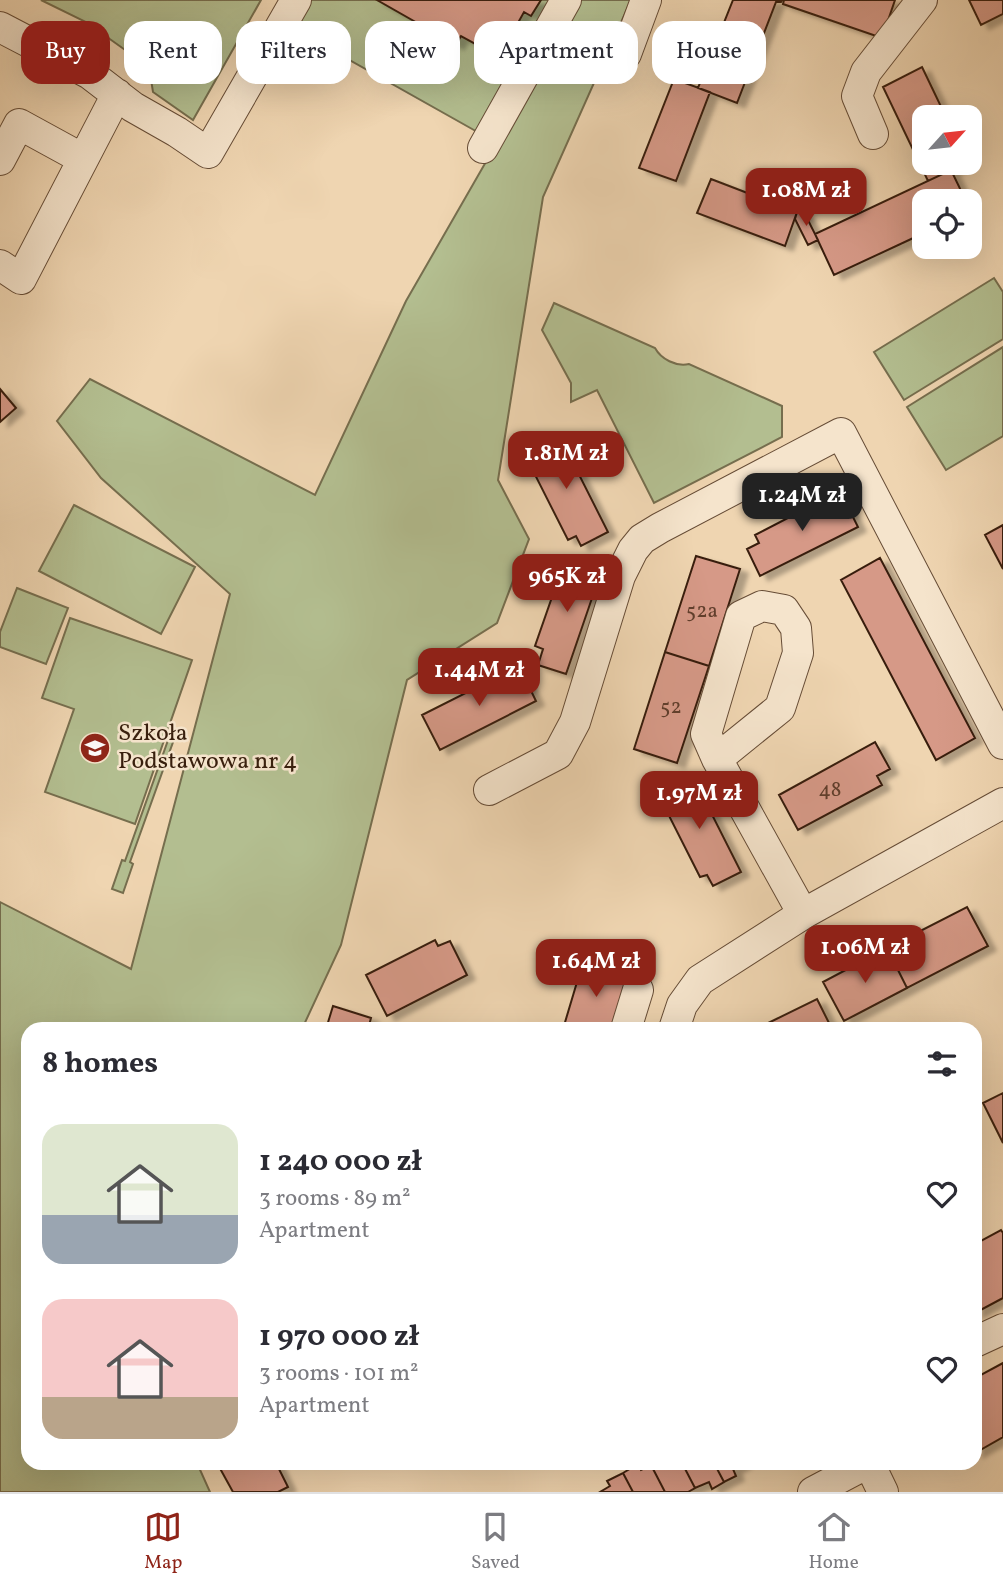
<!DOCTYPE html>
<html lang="en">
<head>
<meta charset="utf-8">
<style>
  :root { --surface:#fff; --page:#f7f7f7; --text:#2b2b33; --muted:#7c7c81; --line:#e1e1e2; --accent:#8f2418 }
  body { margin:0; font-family:Vollkorn,serif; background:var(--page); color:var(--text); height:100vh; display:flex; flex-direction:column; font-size:26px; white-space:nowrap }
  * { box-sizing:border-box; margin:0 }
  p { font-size:23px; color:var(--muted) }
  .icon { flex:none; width:38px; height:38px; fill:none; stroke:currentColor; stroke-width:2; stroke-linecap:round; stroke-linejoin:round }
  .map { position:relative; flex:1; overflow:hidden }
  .sheet { position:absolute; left:21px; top:1022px; width:961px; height:448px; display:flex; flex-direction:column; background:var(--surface); border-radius:21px; box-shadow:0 7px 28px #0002 }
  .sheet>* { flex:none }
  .banner { position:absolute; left:21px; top:21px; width:962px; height:63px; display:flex; gap:14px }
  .needle { width:46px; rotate:63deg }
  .tools { position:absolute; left:912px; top:105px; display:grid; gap:14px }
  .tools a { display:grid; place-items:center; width:70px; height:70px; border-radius:14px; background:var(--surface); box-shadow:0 7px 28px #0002; font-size:35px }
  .price { position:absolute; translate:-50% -60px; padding:0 16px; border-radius:14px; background:var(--accent); color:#fff; font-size:23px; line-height:46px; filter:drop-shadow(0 2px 4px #0008) }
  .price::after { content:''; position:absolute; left:50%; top:42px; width:21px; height:16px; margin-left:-10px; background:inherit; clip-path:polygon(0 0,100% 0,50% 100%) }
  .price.selected { background:#222; color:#fff }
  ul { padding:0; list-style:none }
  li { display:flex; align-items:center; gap:21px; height:175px; padding:0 21px }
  li span { display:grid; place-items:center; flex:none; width:196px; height:140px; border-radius:21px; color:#555 }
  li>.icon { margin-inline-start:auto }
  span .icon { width:84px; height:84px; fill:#fffc; stroke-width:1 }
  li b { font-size:30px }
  h2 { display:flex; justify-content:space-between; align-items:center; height:84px; padding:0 21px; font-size:30px }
  .chip { padding:0 24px; border-radius:21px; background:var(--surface); box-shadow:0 7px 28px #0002; font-size:24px; line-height:63px }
  .chip.selected { background:var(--accent); color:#fff }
  .tab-bar { display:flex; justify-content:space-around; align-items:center; height:98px; border-top:2px solid var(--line); background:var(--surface); font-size:19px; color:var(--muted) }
  .tab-bar a { display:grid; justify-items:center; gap:4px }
  .tab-bar .selected { color:var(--accent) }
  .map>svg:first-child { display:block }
  .green { fill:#b3be90; stroke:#766e4e; stroke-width:2 }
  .building { fill:#d69987; stroke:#381f0d; stroke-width:2; filter:url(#shadow) }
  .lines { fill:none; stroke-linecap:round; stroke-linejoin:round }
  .minor-casing { stroke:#664c36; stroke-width:32 }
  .minor { stroke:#f5e4cc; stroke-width:30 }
  .labels { text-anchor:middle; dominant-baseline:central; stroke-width:5; stroke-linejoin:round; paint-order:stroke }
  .number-label { font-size:21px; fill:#603e2c }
  .poi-label { font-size:24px; fill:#381f0d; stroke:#f5e4cc; text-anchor:start }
</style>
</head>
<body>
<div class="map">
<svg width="1003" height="1492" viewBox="0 0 1003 1492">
  <defs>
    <filter id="shadow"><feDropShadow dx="8" dy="4.5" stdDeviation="2" flood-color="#0004"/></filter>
  </defs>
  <rect width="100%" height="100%" fill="#efd5b1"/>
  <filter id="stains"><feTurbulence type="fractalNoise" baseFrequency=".00286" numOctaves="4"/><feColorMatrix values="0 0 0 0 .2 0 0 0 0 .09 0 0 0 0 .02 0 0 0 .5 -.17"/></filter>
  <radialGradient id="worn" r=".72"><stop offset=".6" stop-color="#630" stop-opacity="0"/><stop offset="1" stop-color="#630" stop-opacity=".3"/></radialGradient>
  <path class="green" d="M41,0h220l-68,120 -40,-28 -4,-25 -63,-45z
    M306,0h251l-76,134 -190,-107z
    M579,0h52l-88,197 -45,283 31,59 -32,84 -90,57 -66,265 -39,84h-274v434h169l13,29h-210v-590l131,67 99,-375 -129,-116 -44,-57 33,-42 225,116 91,-194z
    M994,278l9,14v47l-99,61 -30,-48z
    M554,303l101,45c6,11 21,19 34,16l93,42v31l-128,66 -57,-113 -26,12v-19l-29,-53z
    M1003,347v89l-57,34 -39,-63z
    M74,505l121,62 -34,67 -122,-63z
    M17,588l51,20 -22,56 -46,-17v-15z
    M70,618l122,42 -57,164 -90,-32 29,-83 -32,-11z
    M172,729l5,2 -47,131 3,2 -10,29 -11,-4 10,-29 3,1z"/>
  <path class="building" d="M377,0h164l-10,16 -7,-4 -25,45 -38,-21 -5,9z
    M733,0h49l-1,2h-5l-39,101 -39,-15z
    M784,0h111l-13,38 -99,-34z
    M969,0h34v14l-22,11z
    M922,67l24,50h-22v46h42l-38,18 -45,-94z
    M674,79l36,13 -34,89 -37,-13z
    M951,170l15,31h-42v32l-90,42 -19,-41z
    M711,179l86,33 -12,34 -88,-33z
    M797,212l8,2 13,26 -10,5 -13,-26z
    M0,389l16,19 -16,14z
    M559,435l49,97 -27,14 -5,-10 -8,4 -44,-87z
    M840,491l18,36 -98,49 -13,-27 12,-6 -4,-8z
    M1003,525v44l-18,-34z
    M696,556l44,13 -31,97 -44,-14z
    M566,557l36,12 -36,105 -28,-9 5,-16 -8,-3z
    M880,558l95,180 -39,22 -95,-180z
    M665,652l44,14 -32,97 -43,-14z
    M519,666l17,35 -96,49 -18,-35z
    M875,742l15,27 -13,7 5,9 -84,45 -19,-35z
    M692,775l49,97 -28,14 -6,-11 -7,2 -43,-85z
    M967,907l21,39 -81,42 -20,-40z
    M435,940l3,6 12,-5 17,34 -80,41 -21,-41z
    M887,948l20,40 -63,33 -21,-39z
    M583,962l46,13 -17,54h-49z
    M817,999l15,30h-76z
    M333,1006l38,12 -3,11h-42z
    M1003,1093v50l-20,-40z
    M1001,1230l2,3v65l-28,15v-69z
    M1003,1363v74l-28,16v-75z
    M217,1463h59l12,24 -10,5h-45z
    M654,1463h28l13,25 -7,4h-23l-14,-27z
    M682,1463h32l10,19 -12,7 -3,-7 -14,6z
    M714,1463h30l-11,6 3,7 -12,6z
    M638,1464l3,6 10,-5 14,27h-32l-10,-19z
    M623,1473l10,19h-33l10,-6 -3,-5z"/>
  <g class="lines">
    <g class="minor-casing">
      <path id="minor" d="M0,27l90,47 43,33 44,25 31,21 88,-153
        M626,54l20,-54
        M873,134l-16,-38 9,-24 56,-72
        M483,148l83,-148
        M0,160l19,-36 64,35
        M0,265l21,14 96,-185
        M717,759l63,-51 18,-55 -2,-25 -12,-18 -22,-4 -21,10 -35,118 11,25 86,155
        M489,790l69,-36 17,-32 45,-146 13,-26 9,-11 18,-11 181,-95 162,311
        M626,1029l12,-39
        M674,1029l8,-24 18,-25 103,-66 200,-111
        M975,1342l28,-13
        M869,1463l14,29
        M813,1492l55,-29"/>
    </g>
    <use href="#minor" class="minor"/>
  </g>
  <defs>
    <g id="school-disc" transform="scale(1.575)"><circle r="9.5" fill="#8f2418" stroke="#f5e4cc"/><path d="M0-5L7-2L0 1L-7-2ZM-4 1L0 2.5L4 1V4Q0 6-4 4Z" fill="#fff"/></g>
  </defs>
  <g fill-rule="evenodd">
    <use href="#school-disc" x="95" y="748"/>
  </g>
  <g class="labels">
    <g class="number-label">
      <text x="702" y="611">52a</text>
      <text x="671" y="707">52</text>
      <text x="830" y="790">48</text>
    </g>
    <g class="poi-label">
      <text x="118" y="734">Szkoła<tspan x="118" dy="28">Podstawowa nr 4</tspan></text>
    </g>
  </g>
  <rect width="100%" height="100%" filter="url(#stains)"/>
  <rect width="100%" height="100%" fill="url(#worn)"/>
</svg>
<div class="tools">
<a><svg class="needle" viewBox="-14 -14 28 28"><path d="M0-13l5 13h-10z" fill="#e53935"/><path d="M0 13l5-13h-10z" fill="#7c7c81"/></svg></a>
<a><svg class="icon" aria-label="locate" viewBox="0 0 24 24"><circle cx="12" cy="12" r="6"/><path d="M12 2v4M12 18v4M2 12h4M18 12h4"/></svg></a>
</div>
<b class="price" style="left:806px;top:228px">1.08M zł</b>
<b class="price" style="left:566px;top:491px">1.81M zł</b>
<b class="price selected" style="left:802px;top:533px">1.24M zł</b>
<b class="price" style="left:567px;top:614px">965K zł</b>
<b class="price" style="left:479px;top:708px">1.44M zł</b>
<b class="price" style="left:699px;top:831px">1.97M zł</b>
<b class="price" style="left:865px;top:985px">1.06M zł</b>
<b class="price" style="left:596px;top:999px">1.64M zł</b>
<div class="banner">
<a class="chip selected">Buy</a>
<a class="chip">Rent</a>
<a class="chip">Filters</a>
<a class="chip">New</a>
<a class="chip">Apartment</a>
<a class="chip">House</a>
</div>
<section class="sheet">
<h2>8 homes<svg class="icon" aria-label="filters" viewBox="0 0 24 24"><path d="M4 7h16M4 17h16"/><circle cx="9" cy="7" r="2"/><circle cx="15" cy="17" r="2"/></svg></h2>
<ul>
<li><span style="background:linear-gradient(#dfe7d0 65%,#9aa5b1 0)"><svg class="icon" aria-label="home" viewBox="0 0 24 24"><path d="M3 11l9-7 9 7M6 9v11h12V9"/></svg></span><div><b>1 240 000 zł</b><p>3 rooms · 89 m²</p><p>Apartment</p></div><svg class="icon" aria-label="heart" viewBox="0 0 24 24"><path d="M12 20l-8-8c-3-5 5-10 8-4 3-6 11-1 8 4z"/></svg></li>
<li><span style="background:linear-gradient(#f6c9c9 70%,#b9a48a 0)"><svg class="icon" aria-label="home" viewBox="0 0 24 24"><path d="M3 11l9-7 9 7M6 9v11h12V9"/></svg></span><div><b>1 970 000 zł</b><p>3 rooms · 101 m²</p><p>Apartment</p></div><svg class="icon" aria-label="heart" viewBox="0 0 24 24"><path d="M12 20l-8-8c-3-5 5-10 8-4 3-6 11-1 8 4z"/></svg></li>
</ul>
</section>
</div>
<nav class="tab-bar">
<a class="selected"><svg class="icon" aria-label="map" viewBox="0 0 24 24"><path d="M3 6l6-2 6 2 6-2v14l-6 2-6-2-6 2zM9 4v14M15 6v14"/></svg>Map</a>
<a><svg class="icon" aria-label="saved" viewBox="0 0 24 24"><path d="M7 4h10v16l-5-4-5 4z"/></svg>Saved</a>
<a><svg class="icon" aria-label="home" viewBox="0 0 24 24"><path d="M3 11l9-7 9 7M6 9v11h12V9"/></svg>Home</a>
</nav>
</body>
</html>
